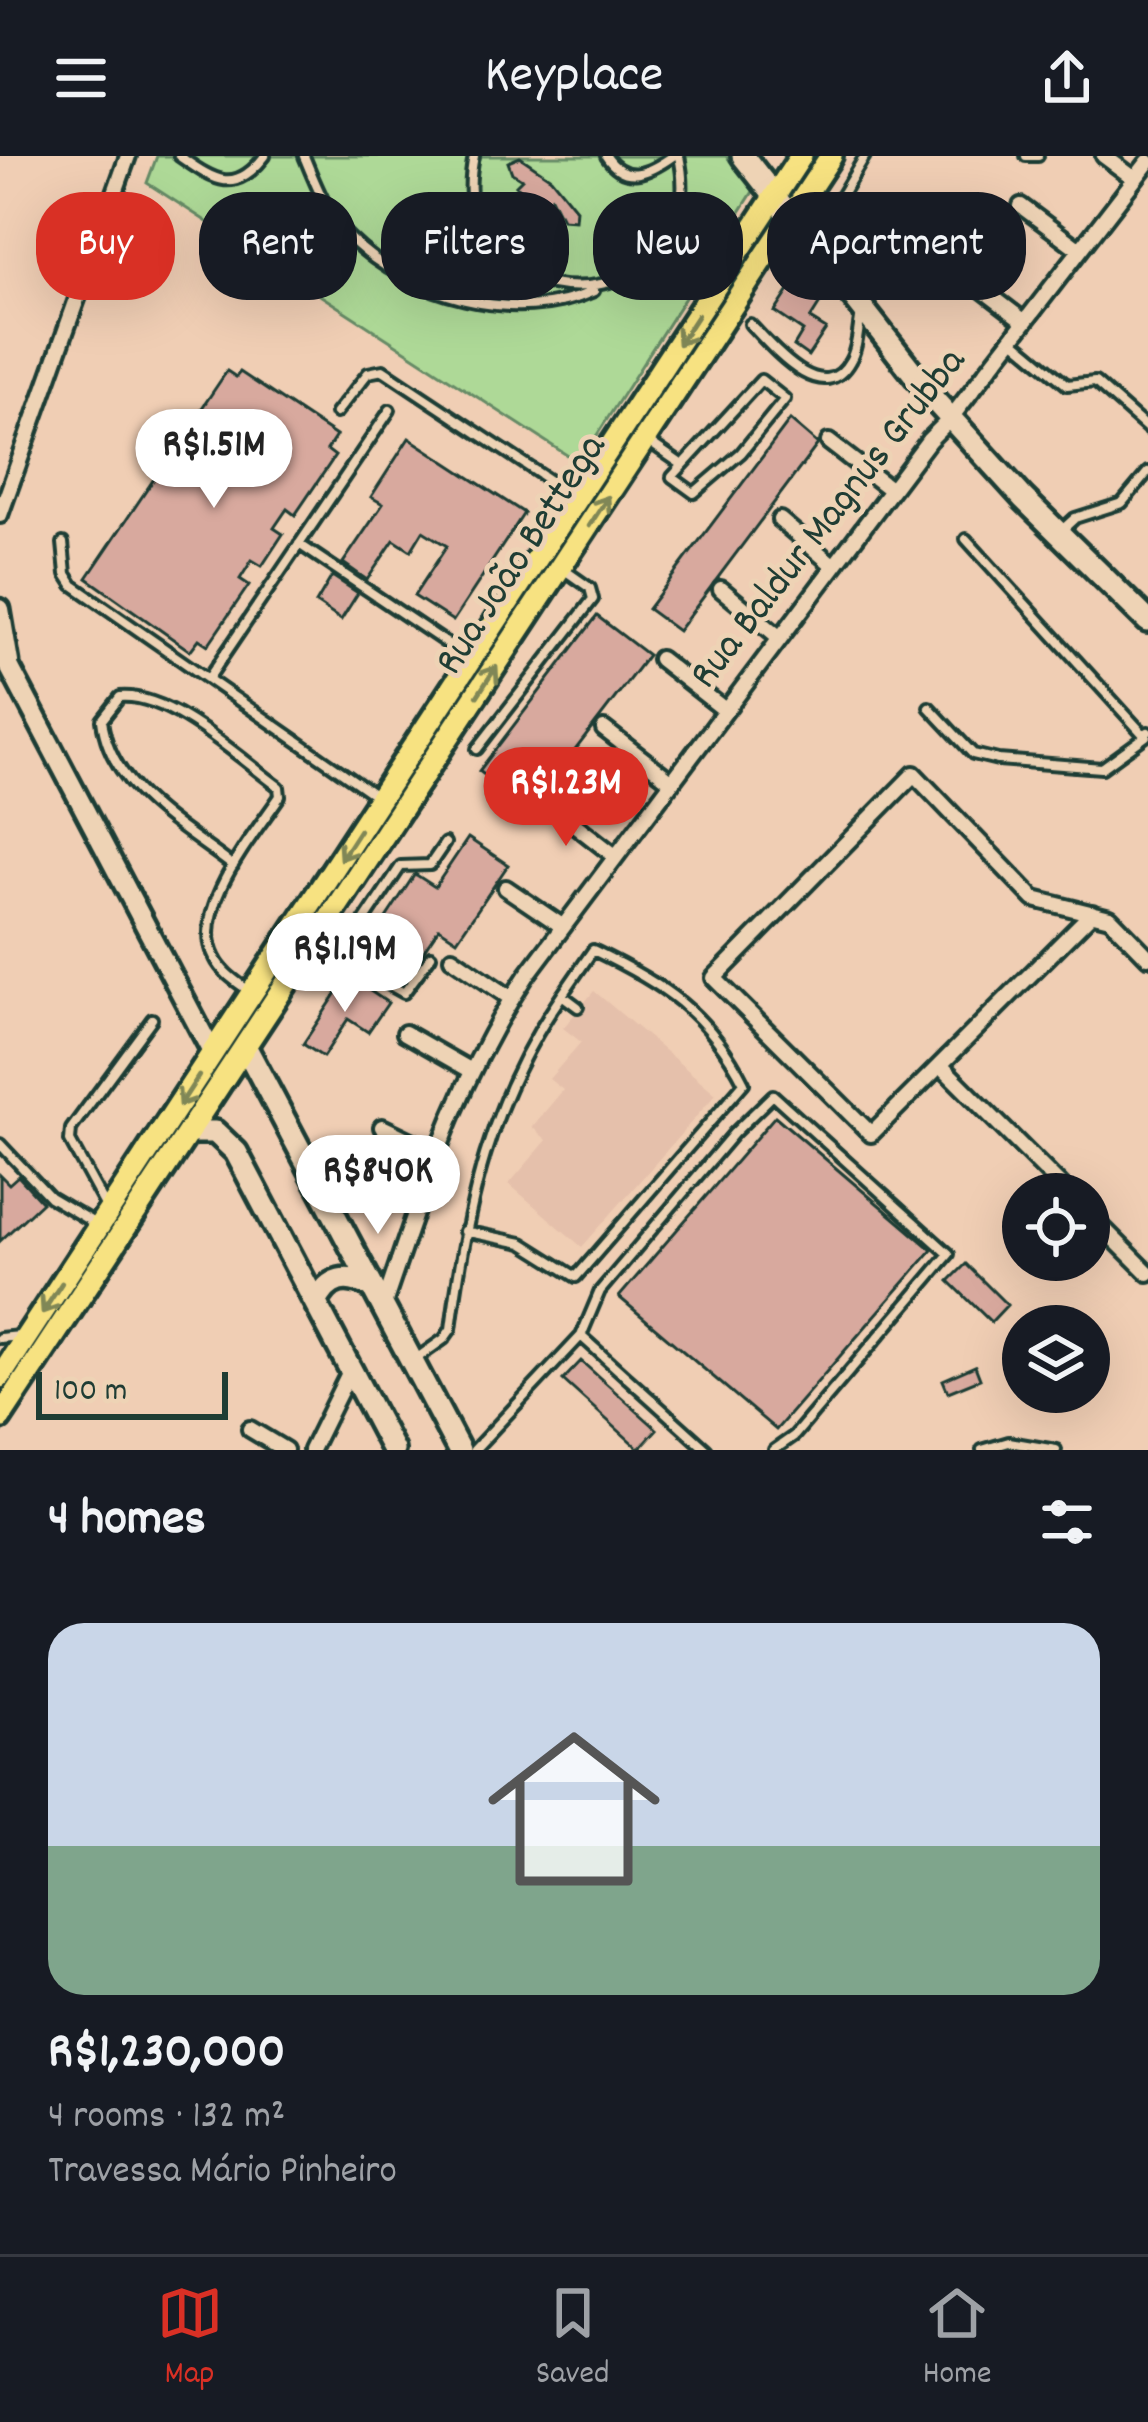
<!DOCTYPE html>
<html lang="en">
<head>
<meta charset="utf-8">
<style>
  :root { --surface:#171b24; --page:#242831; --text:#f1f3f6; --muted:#9ea1a6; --line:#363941; --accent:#d93025 }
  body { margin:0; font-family:Dekko,sans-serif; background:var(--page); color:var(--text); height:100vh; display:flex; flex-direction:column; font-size:45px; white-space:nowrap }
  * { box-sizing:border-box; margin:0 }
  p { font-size:39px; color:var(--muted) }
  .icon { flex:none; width:66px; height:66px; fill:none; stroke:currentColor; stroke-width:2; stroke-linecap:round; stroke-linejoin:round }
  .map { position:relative; height:1294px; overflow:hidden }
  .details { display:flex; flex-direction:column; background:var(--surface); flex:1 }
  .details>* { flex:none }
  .banner { position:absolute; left:36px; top:36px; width:1077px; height:108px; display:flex; gap:24px }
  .controls { position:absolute; left:1002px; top:1017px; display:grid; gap:24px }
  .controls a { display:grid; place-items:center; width:108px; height:108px; border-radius:50%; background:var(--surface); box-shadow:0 12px 48px #0002; font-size:60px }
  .scale { position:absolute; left:36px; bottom:30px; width:192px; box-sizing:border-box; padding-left:12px; border:6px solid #1f3d34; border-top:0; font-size:33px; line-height:42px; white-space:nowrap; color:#1f3d34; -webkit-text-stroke:9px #eed3b5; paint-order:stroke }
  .price { position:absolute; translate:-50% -102px; padding:0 27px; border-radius:42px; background:#fff; color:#222; font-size:39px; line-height:78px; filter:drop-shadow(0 3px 6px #0008) }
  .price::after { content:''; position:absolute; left:50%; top:72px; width:36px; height:27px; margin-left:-18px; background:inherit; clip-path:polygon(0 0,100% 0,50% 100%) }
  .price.current { background:var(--accent); color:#fff }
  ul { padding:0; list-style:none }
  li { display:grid; align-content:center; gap:24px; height:636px; padding:0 48px }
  li span { display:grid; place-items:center; height:372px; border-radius:36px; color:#555 }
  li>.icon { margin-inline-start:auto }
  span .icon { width:216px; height:216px; fill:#fffc; stroke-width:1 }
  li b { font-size:51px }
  h2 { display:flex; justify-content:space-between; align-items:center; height:144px; padding:0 48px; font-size:51px }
  .pill { padding:0 42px; border-radius:48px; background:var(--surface); box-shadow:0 12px 48px #0002; font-size:42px; line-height:108px }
  .pill.current { background:var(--accent); color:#fff }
  header { display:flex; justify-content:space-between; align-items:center; height:156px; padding:0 48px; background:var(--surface); font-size:54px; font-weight:600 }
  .dock { display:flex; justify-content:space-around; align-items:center; height:168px; border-top:3px solid var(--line); background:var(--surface); font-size:33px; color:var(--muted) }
  .dock a { display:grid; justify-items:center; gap:6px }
  .dock .current { color:var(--accent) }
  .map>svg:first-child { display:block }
  .built { fill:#e5c0ab }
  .green { fill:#aed997; stroke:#668b66; stroke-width:3 }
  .building { fill:#d8a99e; stroke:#1f3d34; stroke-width:3 }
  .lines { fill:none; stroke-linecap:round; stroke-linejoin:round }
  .service-casing { stroke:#1f3d34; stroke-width:16 }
  .minor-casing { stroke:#1f3d34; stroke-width:22 }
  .tertiary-casing { stroke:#1f3d34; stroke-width:27 }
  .secondary-casing { stroke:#1f3d34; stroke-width:30 }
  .primary-casing { stroke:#1f3d34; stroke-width:30 }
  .service { stroke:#eed3b5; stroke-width:8 }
  .minor { stroke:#eed3b5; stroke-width:14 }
  .tertiary { stroke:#eed3b5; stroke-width:18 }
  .secondary { stroke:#eed3b5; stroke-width:21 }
  .primary { stroke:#f7e281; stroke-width:21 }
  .oneway { stroke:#808757 }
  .labels { text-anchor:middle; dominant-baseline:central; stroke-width:10; stroke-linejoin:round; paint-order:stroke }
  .street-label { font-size:42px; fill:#1f3d34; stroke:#eed3b5 }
</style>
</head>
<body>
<header><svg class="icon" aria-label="menu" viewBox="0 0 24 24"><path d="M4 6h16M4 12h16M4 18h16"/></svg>Keyplace<svg class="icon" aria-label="share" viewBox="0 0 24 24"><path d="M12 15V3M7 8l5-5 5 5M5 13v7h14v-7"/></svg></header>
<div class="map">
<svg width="1148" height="1294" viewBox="0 0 1148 1294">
  <rect width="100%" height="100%" fill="#f0ceb4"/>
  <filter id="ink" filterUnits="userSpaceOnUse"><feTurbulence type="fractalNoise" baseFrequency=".00833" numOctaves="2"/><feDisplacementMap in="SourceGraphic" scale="24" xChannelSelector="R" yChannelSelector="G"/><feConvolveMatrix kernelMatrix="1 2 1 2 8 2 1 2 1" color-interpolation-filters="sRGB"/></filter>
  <g filter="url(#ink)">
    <path class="built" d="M594,835l122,103 -134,153 -73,-63 38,-44 -15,-13 31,-37 -14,-11 32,-37 -18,-14z"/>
    <path class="green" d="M157,0h569l28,34 -175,273 -432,-280z"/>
    <path class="building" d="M520,1l31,21 25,31 -1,11 -13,-1 -11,-22 -8,8 -11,-12 -4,4 -12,-12 6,-6 -10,-6 -4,-11z
      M792,130l28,17 -10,16 16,10 -18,27 -14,-10 9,-15 -28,-19z
      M227,215l9,6 4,-5 96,64 -9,14 8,6 -40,59 -8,-6 -13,19 9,6 -21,32 -10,-6 -12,19 9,6 -41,60 -9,-6 -9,12 -103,-73z
      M790,264l28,24 -140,187 -30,-22z
      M409,282l115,75 -71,108 -39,-25 33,-50 -24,-15 -12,20 -17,-11 -27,40 -24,-17 40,-59 -12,-7z
      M332,420l26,17 -17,27 -25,-17z
      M597,460l51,39 -118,154 -51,-38z
      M468,682l40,27 -51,75 -18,-12 -33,49 -41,-27 50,-76 20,13z
      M348,820l40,27 -20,29 -20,-13 -25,38 -20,-13z
      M775,960l157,134 -156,180 -157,-133z
      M0,1019l9,9 9,-8 24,26 -42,39z
      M966,1108l41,41 -16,17 -42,-41z
      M581,1205l76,68 -18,20 -76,-69z
      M975,1210l5,13 -32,13 -5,-12z"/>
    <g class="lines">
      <g class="service-casing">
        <path id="service" d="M179,0c35,24 55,40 86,0
          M304,0c11,27 24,61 46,82 59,59 166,88 244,53
          M474,0c-37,174 242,174 205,0
          M606,0c19,29 43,17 67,0
          M865,0l-33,55 42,52
          M1026,0h12
          M750,168c21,22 73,86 100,37 8,-13 8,-33 11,-48
          M1013,184l54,45 28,-3 53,47
          M761,224l24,19 -44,54 -47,40 -22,-16z
          M336,257l32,-40 15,-3 193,128
          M648,285l33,23
          M1063,373l12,-11 47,-15 26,-31
          M966,383l178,196 4,-3
          M63,387l3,31 7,11 306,213
          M299,388l168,113
          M208,523l182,-269
          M929,551l44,47 25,6 104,8 44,-32
          M477,593l116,-150 -3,-11 -27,-19
          M233,710c-51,-40 -123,-77 -131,-146l18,-23c51,-4 118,60 159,90l1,9c-26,39 -91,115 -65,162 7,15 22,24 34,33
          M316,788l88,49 27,-37
          M340,801l61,-91 29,-1 15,-22
          M0,988l50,53 44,26
          M107,1053l-37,-68 1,-12 81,-110
          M464,1075l58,12 54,34 168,-194c-36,-71 -82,-100 -151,-133l-31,45
          M581,1180l126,114
          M0,1182l20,-2
          M413,1205l31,-22 7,-10c16,-125 38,-228 111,-334l16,12
          M474,1294l107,-114 19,-45 134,-158 39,-38 176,159 -155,182 -20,14
          M982,1294l27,-8 47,8"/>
      </g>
      <g class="minor-casing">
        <path id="minor" d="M1104,0l31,23
          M1021,50l59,44
          M974,127l51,39
          M829,286l62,48
          M0,359l128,-359
          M780,364l54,46
          M721,433l59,49
          M660,503l65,51
          M604,573l67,52
          M547,647l68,53
          M506,732l56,38
          M1092,757l-221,221 -157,-156 200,-204 120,125 76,19 38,39
          M452,802l60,41
          M405,877l65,37
          M940,909l129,129
          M382,971l54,26
          M1089,1058l59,59
          M383,1151c41,-119 73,-226 144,-332l402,-535 21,-21 198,-257
          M250,1273l35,21
          M311,1294l40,-81"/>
      </g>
      <g class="tertiary-casing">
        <path id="tertiary" d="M0,453l9,53
          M0,493l213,405"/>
      </g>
      <g class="secondary-casing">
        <path id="secondary" d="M743,0l193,246 87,96 125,123
          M246,892l213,402
          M190,976h25l21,20 157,298
          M316,1147c13,-27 31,-29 56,-16"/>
      </g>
      <g class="primary-casing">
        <path id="primary" d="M0,1221l801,-1221
          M0,1262l831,-1262"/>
      </g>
      <use href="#service" class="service"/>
      <use href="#minor" class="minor"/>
      <use href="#tertiary" class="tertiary"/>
      <use href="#secondary" class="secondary"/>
      <use href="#primary" class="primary"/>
    </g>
    <defs><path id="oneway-shaft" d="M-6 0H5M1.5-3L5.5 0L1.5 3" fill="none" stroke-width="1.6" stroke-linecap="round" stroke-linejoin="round" transform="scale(3)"/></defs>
    <g class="oneway">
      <use href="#oneway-shaft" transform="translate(688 174) rotate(123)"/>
      <use href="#oneway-shaft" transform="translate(599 355) rotate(-57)"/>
      <use href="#oneway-shaft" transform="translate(487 525) rotate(-57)"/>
      <use href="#oneway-shaft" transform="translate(350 689) rotate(123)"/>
      <use href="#oneway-shaft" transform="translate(189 935) rotate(123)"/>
      <use href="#oneway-shaft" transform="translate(52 1142) rotate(123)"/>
    </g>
  </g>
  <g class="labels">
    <g class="street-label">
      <text transform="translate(830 364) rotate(-52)">Rua Baldur Magnus Grubba</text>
      <text transform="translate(523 400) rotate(-57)">Rua João Bettega</text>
    </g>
  </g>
</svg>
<div class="controls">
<a><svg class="icon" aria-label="locate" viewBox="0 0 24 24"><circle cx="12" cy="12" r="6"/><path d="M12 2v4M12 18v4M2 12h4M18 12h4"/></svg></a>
<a><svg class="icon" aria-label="layers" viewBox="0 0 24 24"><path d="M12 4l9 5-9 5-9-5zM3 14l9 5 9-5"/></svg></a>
</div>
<div class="scale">100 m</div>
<b class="price" style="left:214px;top:355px">R$1.51M</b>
<b class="price current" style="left:566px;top:693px">R$1.23M</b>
<b class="price" style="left:345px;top:859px">R$1.19M</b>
<b class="price" style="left:378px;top:1081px">R$840K</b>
<div class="banner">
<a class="pill current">Buy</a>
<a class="pill">Rent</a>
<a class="pill">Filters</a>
<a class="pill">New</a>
<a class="pill">Apartment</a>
</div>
</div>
<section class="details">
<h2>4 homes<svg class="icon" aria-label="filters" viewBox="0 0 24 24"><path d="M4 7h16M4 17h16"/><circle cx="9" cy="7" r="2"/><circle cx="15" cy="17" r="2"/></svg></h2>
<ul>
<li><span style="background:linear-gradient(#c9d6e8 60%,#7fa58c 0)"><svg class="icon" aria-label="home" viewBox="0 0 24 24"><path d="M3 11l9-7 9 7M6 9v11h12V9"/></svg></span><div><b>R$1,230,000</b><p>4 rooms · 132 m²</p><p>Travessa Mário Pinheiro</p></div></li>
</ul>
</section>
<nav class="dock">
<a class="current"><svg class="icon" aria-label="map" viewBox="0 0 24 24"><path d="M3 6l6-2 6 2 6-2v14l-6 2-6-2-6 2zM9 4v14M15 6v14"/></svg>Map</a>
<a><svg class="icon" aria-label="saved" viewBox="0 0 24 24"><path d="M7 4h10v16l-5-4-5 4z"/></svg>Saved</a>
<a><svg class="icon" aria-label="home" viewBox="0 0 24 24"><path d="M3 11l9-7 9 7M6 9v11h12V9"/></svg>Home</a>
</nav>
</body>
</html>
